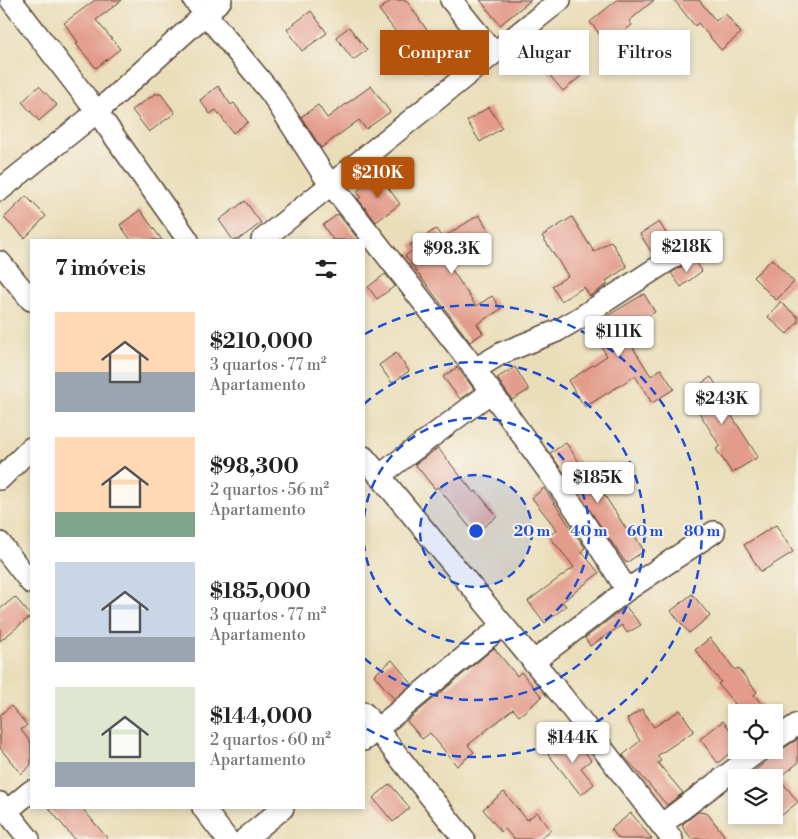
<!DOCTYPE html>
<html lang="pt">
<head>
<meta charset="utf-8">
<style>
  :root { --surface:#fff; --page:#f6f6f6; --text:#222; --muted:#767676; --accent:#b45309 }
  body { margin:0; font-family:"Libre Bodoni",serif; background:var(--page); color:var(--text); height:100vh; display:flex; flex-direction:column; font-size:19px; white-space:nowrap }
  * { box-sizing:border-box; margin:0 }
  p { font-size:16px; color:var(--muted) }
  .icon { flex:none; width:28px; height:28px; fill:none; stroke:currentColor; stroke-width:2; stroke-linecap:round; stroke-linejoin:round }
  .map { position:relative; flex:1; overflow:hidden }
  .panel { position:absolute; left:30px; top:239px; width:335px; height:570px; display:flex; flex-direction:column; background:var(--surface); border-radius:0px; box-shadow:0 2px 8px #0003 }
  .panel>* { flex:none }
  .hud { position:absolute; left:380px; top:30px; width:342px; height:45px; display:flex; gap:10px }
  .controls { position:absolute; left:728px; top:704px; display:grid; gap:10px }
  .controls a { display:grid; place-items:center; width:55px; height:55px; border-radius:0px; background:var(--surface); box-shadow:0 2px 8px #0003; font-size:25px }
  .price { position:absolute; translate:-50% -42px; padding:0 11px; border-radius:5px; background:#fff; color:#222; font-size:16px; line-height:32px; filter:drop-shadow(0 1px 2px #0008) }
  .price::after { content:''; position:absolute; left:50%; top:30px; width:15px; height:11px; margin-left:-8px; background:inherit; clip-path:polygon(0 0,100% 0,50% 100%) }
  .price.on { background:var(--accent); color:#fff }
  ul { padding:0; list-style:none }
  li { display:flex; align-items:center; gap:15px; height:125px; padding:0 25px }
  li span { display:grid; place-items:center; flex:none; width:140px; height:100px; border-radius:0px; color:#555 }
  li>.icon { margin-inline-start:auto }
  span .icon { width:60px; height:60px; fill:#fffc; stroke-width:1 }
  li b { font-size:21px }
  h2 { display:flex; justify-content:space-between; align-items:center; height:60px; padding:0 25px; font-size:21px }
  .tag { padding:0 18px; border-radius:0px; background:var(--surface); box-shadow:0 2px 8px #0003; font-size:18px; line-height:45px }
  .tag.on { background:var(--accent); color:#fff }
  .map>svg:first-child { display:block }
  .building { fill:#e39b8b }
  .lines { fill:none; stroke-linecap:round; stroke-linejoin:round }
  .street-casing { stroke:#554535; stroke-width:24 }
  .street { stroke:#fff; stroke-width:21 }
  .ring { fill:none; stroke:#1d4ed8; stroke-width:2.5; stroke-dasharray:9 6 }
  .centre { fill:#1d4ed8; stroke:#f7f3e8; stroke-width:2.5 }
  .ring-label { font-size:15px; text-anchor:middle; font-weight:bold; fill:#1d4ed8; stroke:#f7f3e8; stroke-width:4; stroke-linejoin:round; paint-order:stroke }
</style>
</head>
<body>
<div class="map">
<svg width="798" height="839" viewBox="0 0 798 839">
  <rect width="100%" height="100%" fill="#f7f3e8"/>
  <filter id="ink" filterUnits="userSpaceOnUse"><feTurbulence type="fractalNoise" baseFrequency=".02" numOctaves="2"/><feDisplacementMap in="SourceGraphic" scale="10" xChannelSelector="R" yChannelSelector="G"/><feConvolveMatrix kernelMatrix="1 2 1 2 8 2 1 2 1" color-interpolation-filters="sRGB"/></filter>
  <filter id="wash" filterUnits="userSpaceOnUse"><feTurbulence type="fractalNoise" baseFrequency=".0096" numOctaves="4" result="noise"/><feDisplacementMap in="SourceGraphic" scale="20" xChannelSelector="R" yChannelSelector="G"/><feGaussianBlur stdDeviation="1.12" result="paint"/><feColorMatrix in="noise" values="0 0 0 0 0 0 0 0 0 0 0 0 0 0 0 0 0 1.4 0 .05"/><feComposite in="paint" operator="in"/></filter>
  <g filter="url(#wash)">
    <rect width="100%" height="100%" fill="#eadeba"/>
    <g id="blocks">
      <path class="building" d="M95,0h27l-26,20 24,29 -24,19 -20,-24 2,-2 -14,-19z
        M392,0h14l41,59 -19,14 -49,-63z
        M480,0h51l-31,25z
        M617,0h37l-25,21 3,4 -24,19 -18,-22z
        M674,0h25l17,21 9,-8 16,20 -20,17 -23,-27 -3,3z
        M311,11l16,22 -25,18 -15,-22z
        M349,27l18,23 -14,10 -17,-23z
        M559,48l23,27 -19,16 -23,-27z
        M39,86l18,19 -18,16 -17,-19z
        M218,86l13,19 3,-2 14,19 -15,11 -17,-23 -6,4 -10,-14z
        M371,86l19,26 -24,17 -7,-9 -38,28 -20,-31 17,-12 9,13z
        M155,94h6l14,19 -26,19 -17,-22z
        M489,107l13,21 -22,14 -13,-21z
        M379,175l21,29 -24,18 -18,-23 3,-2 -4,-6z
        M26,196l20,20 -21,22 -21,-20z
        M245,201l16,22 -23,17h-5l-14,-20z
        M140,210l22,30h-31l-11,-15z
        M338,214l21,26h-26l-10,-15z
        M479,215l12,19 -19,12 -2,-4 -26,16 32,48 16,-10 9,13 -24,15 6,9 -13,9 -65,-86 8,-6 -3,-5 26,-16 6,9z
        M572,217l22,35 17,-11 16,26 -21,14 2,3 -18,12 -6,-9 -23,14 -9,-15 16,-10 -26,-40z
        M659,222l13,21 -19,12 -13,-21z
        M694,259l8,12 -21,16 -10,-14z
        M772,259l22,23 -18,18 -23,-23z
        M385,274l10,12 -18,13 -9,-12z
        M644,294l11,18 -32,20 28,44 10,-7 13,20 -22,14 -17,-27 -50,31 -17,-26 39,-25 -18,-29z
        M780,302l18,15v5l-11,12 -19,-17z
        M396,353l13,18 -17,12 -13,-18z
        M457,367l17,22 -14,10 -17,-22z
        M515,367l14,23 -17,10 -15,-22z
        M711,377l20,31 -3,2 30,47 -26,16 -16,-24 4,-3 -33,-53z
        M566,443l35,51 2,-1 24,37 3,-2 14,23 -18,12 -76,-110z
        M438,448l36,45 2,-2 21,25 -22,18 -37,-47 -3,2 -20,-25z
        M544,488l41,60 -4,3 18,22 -37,29 4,4 -21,17 -17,-22 46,-34 -25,-31 8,-6 -25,-32z
        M776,525l17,27 -32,20 -17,-27z
        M692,594l18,22 -21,17 -18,-22z
        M15,597l16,19 -31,25v-32z
        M626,607l15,18 -14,8 -5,-8 -32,21 -5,-8z
        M710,638l25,32 3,-2 19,24 -3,3 15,17h-27l-24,-28 3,-2 -26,-32z
        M494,648l23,28 4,-4 21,25 -23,19 -6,-7 -45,36 6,7 -17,14 -27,-33 -8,6 -15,-18z
        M392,660l20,24 -18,15 -20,-24z
        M11,706l16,19 -6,5 10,13v22l-10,9 -21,-26v-33z
        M642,709l12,18 26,-17 14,21 -37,25 4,5 -3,2 25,30 -16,12 -44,-50 17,-14 -13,-22z
        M723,721l13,16v11l-18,15 -18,-24z
        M571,735l20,25 -10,8 13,16 -13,11 -33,-41z
        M798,739v24l-19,15 19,24 -16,13 -8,-10v-27h-28l28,-23v-3l7,-2z
        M390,784l20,24 -17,14 -20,-24z
        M504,792l23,28 10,-8 14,18 -11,9h-26l-9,-10 -4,3 -18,-23z
        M49,808h33l26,31h-34z
        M698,812l9,1 20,26h-35l-9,-11v-4z
        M631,813l21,26h-33l-8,-10z"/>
    </g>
  </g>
  <g filter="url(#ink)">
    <use href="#blocks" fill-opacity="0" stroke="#554535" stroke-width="1"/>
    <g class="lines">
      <g class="street-casing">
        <path id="street" d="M11,0l86,112 91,128
          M194,0l77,93 52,81 143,183 110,153 51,80
          M451,0l43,53
          M0,190l97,-78 124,-112
          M262,240l298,-240
          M0,262l31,38
          M475,369l27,-16 55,-22 24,-14 105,-68
          M364,457l198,239 110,143
          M379,476l112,-84
          M0,479l31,-31
          M0,543l31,40
          M533,662l94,-72 87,-58
          M364,713l100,126
          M364,740l139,-115
          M774,740l24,-16
          M0,803l29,36
          M203,808l24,31
          M7,811l24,-20
          M661,825l99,-75
          M245,839l38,-31"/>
      </g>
      <use href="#street" class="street"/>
    </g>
  </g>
  <circle cx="476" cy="531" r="56" fill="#1d4ed8" fill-opacity=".12"/>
  <g class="ring">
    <circle cx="476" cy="531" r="56"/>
    <path d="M364 517A113 113 0 1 1 364 545"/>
    <path d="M364 404A169 169 0 1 1 364 658"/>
    <path d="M365 334A226 226 0 1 1 365 728"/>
  </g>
  <circle cx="476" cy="531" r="8" class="centre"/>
  <g class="ring-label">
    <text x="532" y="536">20 m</text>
    <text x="589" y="536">40 m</text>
    <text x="645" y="536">60 m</text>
    <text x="702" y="536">80 m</text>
  </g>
</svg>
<div class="controls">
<a><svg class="icon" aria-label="locate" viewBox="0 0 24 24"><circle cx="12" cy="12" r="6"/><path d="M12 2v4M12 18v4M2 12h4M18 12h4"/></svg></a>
<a><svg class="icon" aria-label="layers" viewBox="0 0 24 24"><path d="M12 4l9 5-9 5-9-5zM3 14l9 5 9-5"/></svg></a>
</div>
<b class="price on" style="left:378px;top:199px">$210K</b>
<b class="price" style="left:687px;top:273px">$218K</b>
<b class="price" style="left:452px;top:275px">$98.3K</b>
<b class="price" style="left:619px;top:358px">$111K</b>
<b class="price" style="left:722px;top:425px">$243K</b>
<b class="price" style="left:598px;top:504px">$185K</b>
<b class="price" style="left:573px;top:764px">$144K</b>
<div class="hud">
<a class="tag on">Comprar</a>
<a class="tag">Alugar</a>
<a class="tag">Filtros</a>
</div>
<section class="panel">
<h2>7 imóveis<svg class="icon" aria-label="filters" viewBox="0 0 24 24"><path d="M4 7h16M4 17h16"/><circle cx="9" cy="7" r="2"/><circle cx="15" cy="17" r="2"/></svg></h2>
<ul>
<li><span style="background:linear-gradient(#ffd9b3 60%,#9aa5b1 0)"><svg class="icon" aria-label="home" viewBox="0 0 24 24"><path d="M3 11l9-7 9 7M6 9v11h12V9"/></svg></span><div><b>$210,000</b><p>3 quartos · 77 m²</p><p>Apartamento</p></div></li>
<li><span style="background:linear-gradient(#ffd9b3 75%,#7fa58c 0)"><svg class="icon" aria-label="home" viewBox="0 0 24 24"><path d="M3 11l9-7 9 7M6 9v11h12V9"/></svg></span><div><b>$98,300</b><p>2 quartos · 56 m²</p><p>Apartamento</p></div></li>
<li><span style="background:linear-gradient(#c9d6e8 75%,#9aa5b1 0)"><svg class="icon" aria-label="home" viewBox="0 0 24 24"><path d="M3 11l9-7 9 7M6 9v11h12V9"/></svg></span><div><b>$185,000</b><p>3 quartos · 77 m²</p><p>Apartamento</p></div></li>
<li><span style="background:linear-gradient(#dfe7d0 75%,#9aa5b1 0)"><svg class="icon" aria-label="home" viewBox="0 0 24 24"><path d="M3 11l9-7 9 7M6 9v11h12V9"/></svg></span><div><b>$144,000</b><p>2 quartos · 60 m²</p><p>Apartamento</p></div></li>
</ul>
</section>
</div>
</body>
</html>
